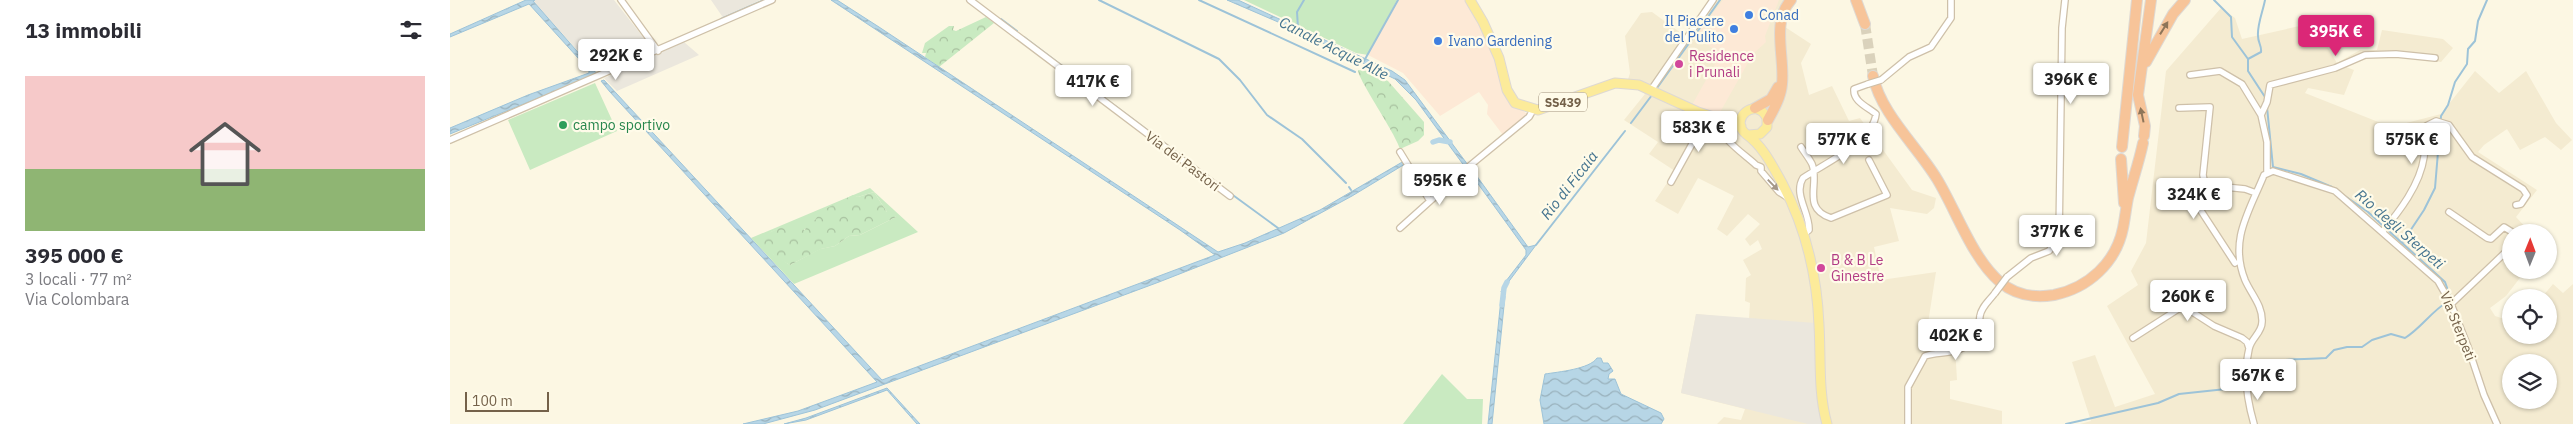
<!DOCTYPE html>
<html lang="it">
<head>
<meta charset="utf-8">
<style>
  :root { --surface:#fff; --page:#f7f7f7; --text:#2b2b33; --muted:#7c7c81; --line:#e1e1e2; --accent:#db2777 }
  body { margin:0; font-family:"IBM Plex Sans",sans-serif; background:var(--page); color:var(--text); height:100vh; display:flex; flex-direction:column; font-size:19px; white-space:nowrap }
  * { box-sizing:border-box; margin:0 }
  p { font-size:16px; color:var(--muted) }
  .icon { flex:none; width:28px; height:28px; fill:none; stroke:currentColor; stroke-width:2; stroke-linecap:round; stroke-linejoin:round }
  .map { position:relative; flex:1; overflow:hidden }
  .side { display:flex; flex-direction:column; background:var(--surface); width:450px }
  .side>* { flex:none }
  .needle { width:32px; rotate:1deg }
  .fabs { position:absolute; left:2052px; top:224px; display:grid; gap:10px }
  .fabs a { display:grid; place-items:center; width:55px; height:55px; border-radius:50%; background:var(--surface); box-shadow:0 1px 4px #0004; font-size:25px }
  .scale { position:absolute; left:15px; bottom:12px; width:84px; box-sizing:border-box; padding-left:5px; border:2px solid #746149; border-top:0; font-size:14px; line-height:18px; white-space:nowrap; color:#746149; -webkit-text-stroke:4px #fffbe9; paint-order:stroke }
  .price { position:absolute; translate:-50% -42px; padding:0 11px; border-radius:5px; background:#fff; color:#222; font-size:16px; line-height:32px; filter:drop-shadow(0 1px 2px #0008) }
  .price::after { content:''; position:absolute; left:50%; top:30px; width:15px; height:11px; margin-left:-8px; background:inherit; clip-path:polygon(0 0,100% 0,50% 100%) }
  .price.on { background:var(--accent); color:#fff }
  ul { padding:0; list-style:none }
  li { display:grid; align-content:center; gap:10px; height:265px; padding:0 25px }
  li+li { border-top:1px solid var(--line) }
  li span { display:grid; place-items:center; height:155px; border-radius:0px; color:#555 }
  li>.icon { margin-inline-start:auto }
  span .icon { width:90px; height:90px; fill:#fffc; stroke-width:1 }
  li b { font-size:21px }
  h2 { display:flex; justify-content:space-between; align-items:center; height:60px; padding:0 25px; font-size:21px }
  main { display:flex; flex:1; min-height:0 }
  .map>svg:first-child { display:block }
  .residential { fill:#f4ebd1; fill-rule:evenodd }
  .commercial { fill:#fde9d6 }
  .industrial { fill:#ebe7dd }
  .green { fill:#c9eac1; fill-rule:evenodd }
  .forest { fill:url(#forest-crowns) }
  .water { fill:url(#water-waves); stroke:#9dc3d8 }
  .lines { fill:none; stroke-linecap:round; stroke-linejoin:round }
  .stream { stroke:#9dc3d8; stroke-width:2 }
  .canal { stroke:#b7d6e6; stroke-width:5.5 }
  .highway-tunnel { stroke:#dad2bc; stroke-width:10; stroke-dasharray:10 5; stroke-linecap:butt }
  .street-casing { stroke:#cec0a9; stroke-width:8 }
  .primary-casing { stroke:#ded9d3; stroke-width:11 }
  .highway-casing { stroke:#ded9d3; stroke-width:12 }
  .street { stroke:#fff; stroke-width:5.5 }
  .primary { stroke:#fceb9a; stroke-width:9 }
  .highway { stroke:#f7c499; stroke-width:10 }
  .street-bridge-casing { stroke:#cec0a9; stroke-width:8; stroke-linecap:butt }
  .street-bridge { stroke:#fff; stroke-width:5.5 }
  .oneway { fill:#8e7559 }
  .oneway2 { fill:#a59889 }
  .shop-dot { fill:#3f7fe0; stroke:#fffbe9; stroke-width:2 }
  .hotel-dot { fill:#d1479c; stroke:#fffbe9; stroke-width:2 }
  .leisure-dot { fill:#2e9e5b; stroke:#fffbe9; stroke-width:2 }
  .labels { text-anchor:middle; dominant-baseline:central; stroke-width:4.5; stroke-linejoin:round; paint-order:stroke }
  .shield { fill:#fffbe9; stroke:#9e8f79; stroke-width:1 }
  .shield-label { font-size:12px; font-weight:bold; fill:#746149 }
  .shop-label { font-size:14px; fill:#366cbe; stroke:#fffbe9; text-anchor:start }
  .hotel-label { font-size:14px; fill:#b23c85; stroke:#fffbe9; text-anchor:start }
  .leisure-label { font-size:14px; fill:#27864d; stroke:#fffbe9; text-anchor:start }
  .street-label { font-size:14px; fill:#746149; stroke:#fffbe9 }
  .water-label { font-size:15px; font-style:italic; fill:#45748f; stroke:#fffbe9 }
</style>
</head>
<body>
<main>
<section class="side">
<h2>13 immobili<svg class="icon" aria-label="filters" viewBox="0 0 24 24"><path d="M4 7h16M4 17h16"/><circle cx="9" cy="7" r="2"/><circle cx="15" cy="17" r="2"/></svg></h2>
<ul>
<li><span style="background:linear-gradient(#f6c9c9 60%,#8fb573 0)"><svg class="icon" aria-label="home" viewBox="0 0 24 24"><path d="M3 11l9-7 9 7M6 9v11h12V9"/></svg></span><div><b>395 000 €</b><p>3 locali · 77 m²</p><p>Via Colombara</p></div></li>
</ul>
</section>
<div class="map">
<svg width="2123" height="424" viewBox="0 0 2123 424">
  <defs>
    <pattern id="forest-crowns" width="20" height="18" patternUnits="userSpaceOnUse" patternTransform="scale(1.25)"><rect width="20" height="18" fill="#c9eac1"/><path d="M2 6a3 3 0 1 1 6 0M12 15a3 3 0 1 1 6 0" fill="none" stroke="#a8c19f"/></pattern>
    <pattern id="water-waves" width="16" height="10" patternUnits="userSpaceOnUse" patternTransform="scale(1.25)"><rect width="16" height="10" fill="#b7d6e6"/><path d="M0 5q4-4 8 0t8 0" fill="none" stroke="#99b1bc"/></pattern>
  </defs>
  <rect width="100%" height="100%" fill="#fcf7e3"/>
  <path class="residential" d="M1261,0h83l2,2 -8,9 -3,16 26,17 -10,19 8,32 23,-9 17,35 11,-3 52,72 24,8 -2,10 -7,6 -37,-6 9,33 -25,6 7,33 55,-8 -12,77 31,-3 2,34 -7,1v18l52,12v13h-285l7,-7 17,3 4,-11 -64,-16 15,-79 53,5 1,-16 -5,-2 1,-23 5,-3 -8,-15 19,-11 -4,-9 -8,6 -5,-7 15,-15 -12,-10 -21,22 -10,-7 17,-33 -36,-18 -20,36 -23,-13 20,-30 -26,-17 9,-12 -34,-22 21,-26 -7,-6 -12,-2 4,-13 -5,-37 16,-23 11,-1 33,24z
    M1771,8l14,10 7,21 71,-16 24,40 23,-13h17l5,-20 61,9 10,9 -12,14 -41,-6 -34,1 -20,10 8,3 -10,25 -36,-7 -3,5 86,34 50,-13 34,-43 24,22 27,-22 30,52 16,17 -11,10 -16,-13 -25,13 -13,-21 -23,16 -6,7 59,38 -21,27 14,15h-19v38h15l-20,26 -16,12 5,8 16,5v14h38v-37l-7,-1 11,-13 10,9 10,-9v140h-493l11,-3 -19,-59 23,-7 20,52 40,-13 -48,-88 31,-21 -7,-14 15,-28 20,-172zM2061,362h38v38h-38z"/>
  <path class="commercial" d="M947,0h69l16,24 27,76 18,14 -24,21 -16,-21 1,-9 -9,-13 -39,24 -37,-43 -35,-18z
    M1273,0h56l-14,36 1,6 -13,12 -34,60 -27,-9 28,-50 -24,-20z"/>
  <path class="industrial" d="M85,0h79l36,46 -57,22 -60,-67z
    M261,0h49l-36,19z
    M234,42l15,13 -82,36 -13,-13z
    M1246,314l120,9 9,101h-17l-127,-31z"/>
  <path class="green" d="M794,0h153l-29,55 -12,-2z
    M145,83l22,48 -87,39 -22,-50z
    M420,188l48,44 -124,52 -43,-46zM424,192l13,20 9,5 -36,18 -11,1 -14,10 -15,3 -30,16 -17,-11 -8,-18c16,-11 20,-7 38,-5l16,-15 34,-20 5,1z
    M992,374l25,25h16l-1,25h-79z"/>
  <path class="forest" d="M536,17l8,6 -55,44 -14,-10 1,-4h-4l3,-10 24,-17h5l-1,4 3,1z
    M908,70l10,1 20,10 36,41v13l-6,6 -18,8c-4,-15 -43,-71 -42,-79z
    M424,192l13,20h5l4,5 -36,18 -11,1 -14,10 -14,3 -31,16 -13,-7 -21,-19 25,-12 24,3 3,-9 7,-1 6,-9 32,-16 5,2z"/>
  <path class="water" d="M76,0h9l-2,1 64,73 -147,60v-6l78,-33 61,-22v-3l-60,-66 -79,33v-3z
    M381,0h6l42,27 339,225 27,-9 75,-33 84,-49 1,3 -53,32 -68,37 -125,49 -344,128 -52,14h-20l55,-13 79,-29 -267,-290 -9,-11 3,-1 278,300 333,-125 -35,-25z
    M777,0h11l154,71 13,9 63,85 -3,2 -49,-67 -21,-21 -103,-51z
    M1021,168l57,79 8,-2 -35,47 5,-11 20,-26v-5l-58,-80z
    M1055,296l-13,128h-4l13,-125z
    M1147,358h4l2,5h5l5,8 -4,3 -1,5h7l6,15 40,19 3,6 -3,5h-117l-4,-24 5,-26c13,-2 45,-5 52,-16z
    M437,388l33,36h-3l-30,-34 -81,30 -22,4 22,-6z"/>
  <g class="lines">
    <path class="stream" d="M649,0l120,59 21,21 27,35 35,24 44,44
      M749,0l156,72
      M1764,0l17,17 1,20 16,22v12l17,26
      M271,19l43,-19
      M551,19l16,12
      M848,28l-1,-16 7,-12
      M574,37l172,130
      M1798,59l13,-7c1,-6 -3,-9 -3,-16 -1,-11 5,-25 7,-36
      M914,61l34,-61
      M1207,88l63,-88
      M1817,107l6,60 28,7 31,13
      M1181,123l21,-28
      M765,182l63,46
      M899,187l2,3
      M1892,194l26,18 77,70 6,17
      M1952,243l22,-33 11,-22 6,-72 7,-11 7,-23 12,-18 1,-15 7,-8 3,-20 9,-21
      M1086,245l89,-114
      M1797,377c27,-23 47,-16 79,-19l8,-8 13,-3h15l10,-7 19,-6 14,4c16,-10 26,-26 42,-36
      M1616,424l92,-21 21,-9 47,-5 18,-9"/>
    <path class="canal" d="M983,142l6,-2 11,2
      M1052,305l2,-17 3,-6"/>
    <path class="highway-tunnel" d="M1415,24l8,52"/>
    <g class="street-casing">
      <path id="street" d="M171,0l37,51
        M520,0l260,196
        M1740,75l30,-4 22,13 19,31 6,27v31
        M1431,80l28,-23 22,-10 20,-29v-18
        M1201,90l62,-90
        M1729,108l31,-1 -7,68 2,10 40,4 11,4
        M1811,115l6,-13 3,-17 65,-17 30,-13 31,-1 39,4
        M1267,117c-1,19 26,36 39,48l5,2v4l18,21 11,7
        M0,140l322,-140
        M1351,147c3,5 8,11 11,17 8,20 -11,44 19,54l56,-23 -18,-35
        M950,152l30,49
        M1221,182l37,-67
        M1759,186l-17,11 43,66
        M1999,212l38,26 4,1 13,-12 8,5
        M950,228l67,-60 62,-51 4,-7
        M1932,232c17,-20 38,-47 42,-75 2,-10 -1,-20 2,-31l10,-5 13,4 23,32 51,32 4,6 -6,9 -5,1
        M1354,234l5,-4c1,-17 -16,-36 -6,-52 22,-15 70,-36 73,-64 -8,-7 -23,-12 -22,-25l14,-5
        M1557,277l24,-19 18,-7 10,-13 3,-210 3,-28
        M2001,304l60,-57
        M1683,338l50,-32 31,20 28,12 5,4 2,6
        M1458,424v-37l17,-31c12,-4 23,-2 35,-7 26,-10 16,-12 20,-33 1,-9 10,-16 15,-23
        M1804,424c-7,-24 -11,-50 -5,-75 2,-11 13,-16 13,-27 1,-16 -11,-28 -17,-42 -16,-40 4,-68 19,-105l9,-4 62,20 103,90 13,23 17,43 16,48 13,29"/>
    </g>
    <g class="primary-casing">
      <path id="primary" d="M1020,0l13,22 16,36 8,32 8,13 23,7 77,-27 24,2 59,27 43,14
        M1299,135l11,-1 7,-7v-9c-11,-23 -39,2 -21,16 17,12 26,31 36,49 23,43 35,93 37,142 2,32 -1,68 8,99"/>
    </g>
    <g class="highway-casing">
      <path id="highway" d="M1406,0l9,24
        M1696,62l27,-48 12,-14
        M1423,76c8,38 44,70 64,103 19,31 35,79 63,103 15,13 35,16 54,13 34,-7 62,-32 69,-67 2,-10 3,-20 5,-30 5,-19 11,-36 15,-55
        M1305,108l16,-9 7,-12
        M1318,120c6,-11 13,-23 14,-36 3,-27 -11,-62 9,-84
        M1694,136l1,-10 -7,-31 13,-95
        M1672,147l15,-147
        M1671,159l3,44"/>
    </g>
    <use href="#street" class="street"/>
    <use href="#primary" class="primary"/>
    <use href="#highway" class="highway"/>
    <g class="street-bridge-casing">
      <path id="street-bridge" d="M1418,84l13,-4
        M1545,293l12,-16"/>
    </g>
    <use href="#street-bridge" class="street-bridge"/>
  </g>
  <defs><path id="oneway-solid" d="M-6-.8H1V-3.2L6.5 0L1 3.2V.8H-6Z" transform="scale(1.25)"/></defs>
  <g class="oneway">
    <use href="#oneway-solid" transform="translate(1714 28) rotate(-58)"/>
    <use href="#oneway-solid" transform="translate(1692 115) rotate(-102)"/>
  </g>
  <use class="oneway2" href="#oneway-solid" transform="translate(1323 185) rotate(46)"/>
  <g class="shop-dot">
    <circle cx="1299" cy="15" r="5"/>
    <circle cx="1284" cy="29" r="5"/>
    <circle cx="988" cy="41" r="5"/>
  </g>
  <g class="hotel-dot">
    <circle cx="1229" cy="64" r="5"/>
    <circle cx="1371" cy="268" r="5"/>
  </g>
  <circle class="leisure-dot" cx="113" cy="125" r="5"/>
  <g class="labels">
    <rect class="shield" x="1089" y="92.5" width="48" height="19" rx="4"/>
    <g class="shield-label">
      <text x="1113" y="102">SS439</text>
    </g>
    <g class="shop-label">
      <text x="1309" y="15">Conad</text>
      <text x="1274" y="21" text-anchor="end">Il Piacere<tspan x="1274" dy="16">del Pulito</tspan></text>
      <text x="998" y="41">Ivano Gardening</text>
    </g>
    <g class="hotel-label">
      <text x="1239" y="56">Residence<tspan x="1239" dy="16">i Prunali</tspan></text>
      <text x="1381" y="260">B &amp; B Le<tspan x="1381" dy="16">Ginestre</tspan></text>
    </g>
    <g class="leisure-label">
      <text x="123" y="125">campo sportivo</text>
    </g>
    <g class="street-label">
      <text transform="translate(733 161) rotate(37)">Via dei Pastori</text>
      <text transform="translate(2008 326) rotate(68)">Via Sterpeti</text>
    </g>
    <g class="water-label">
      <text transform="translate(884 48) rotate(27)">Canale Acque Alte</text>
      <text transform="translate(1119 185) rotate(-52)">Rio di Ficaia</text>
      <text transform="translate(1950 229) rotate(41)">Rio degli Sterpeti</text>
    </g>
  </g>
</svg>
<div class="fabs">
<a><svg class="needle" viewBox="-14 -14 28 28"><path d="M0-13l5 13h-10z" fill="#e53935"/><path d="M0 13l5-13h-10z" fill="#7c7c81"/></svg></a>
<a><svg class="icon" aria-label="locate" viewBox="0 0 24 24"><circle cx="12" cy="12" r="6"/><path d="M12 2v4M12 18v4M2 12h4M18 12h4"/></svg></a>
<a><svg class="icon" aria-label="layers" viewBox="0 0 24 24"><path d="M12 4l9 5-9 5-9-5zM3 14l9 5 9-5"/></svg></a>
</div>
<div class="scale">100 m</div>
<b class="price on" style="left:1886px;top:57px">395K €</b>
<b class="price" style="left:166px;top:81px">292K €</b>
<b class="price" style="left:1621px;top:105px">396K €</b>
<b class="price" style="left:643px;top:107px">417K €</b>
<b class="price" style="left:1249px;top:153px">583K €</b>
<b class="price" style="left:1394px;top:165px">577K €</b>
<b class="price" style="left:1962px;top:165px">575K €</b>
<b class="price" style="left:990px;top:206px">595K €</b>
<b class="price" style="left:1744px;top:220px">324K €</b>
<b class="price" style="left:1607px;top:257px">377K €</b>
<b class="price" style="left:1738px;top:322px">260K €</b>
<b class="price" style="left:1506px;top:361px">402K €</b>
<b class="price" style="left:1808px;top:401px">567K €</b>
</div>
</main>
</body>
</html>
